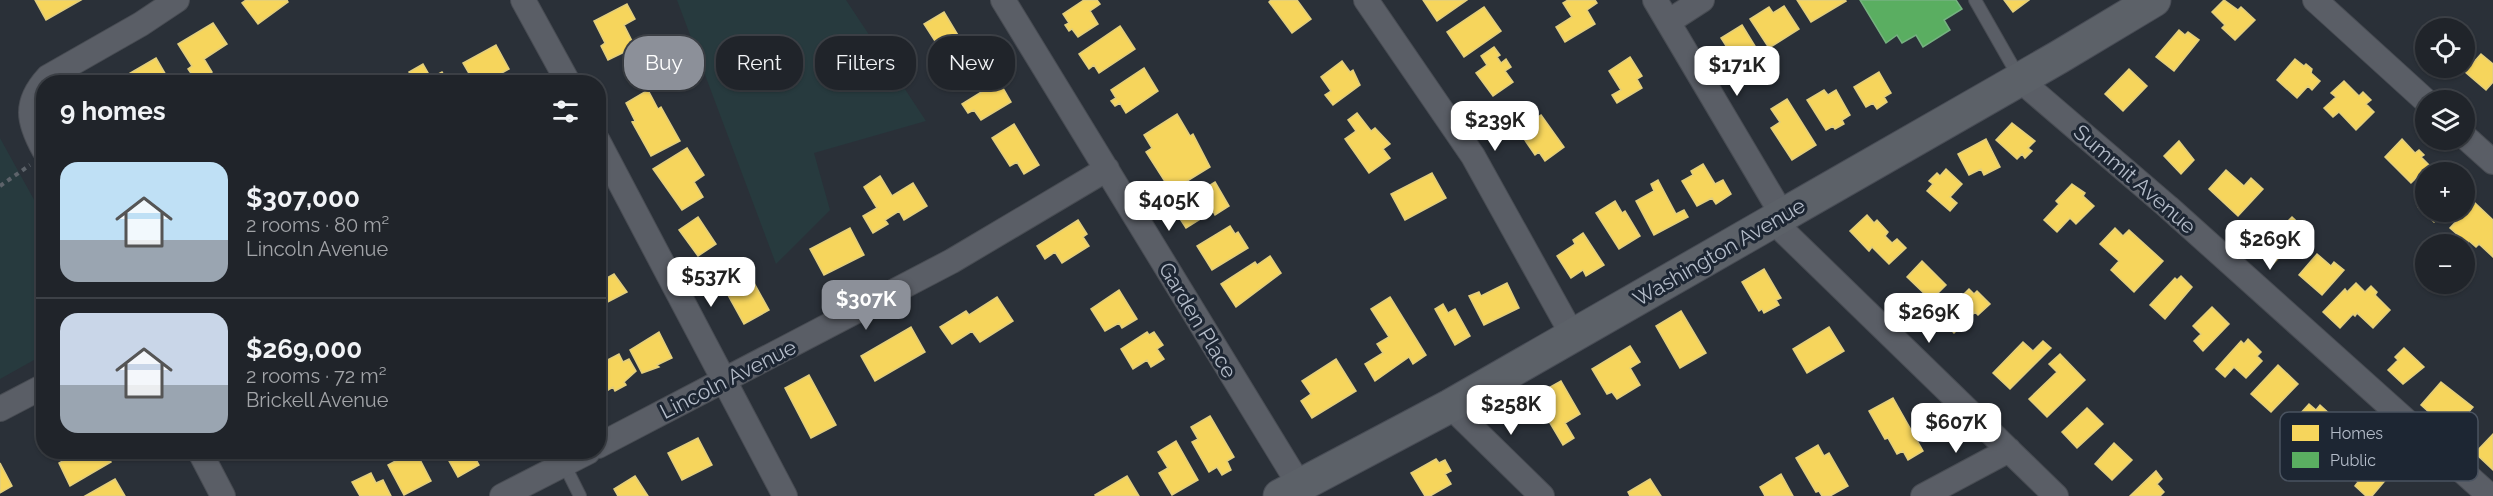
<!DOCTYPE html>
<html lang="en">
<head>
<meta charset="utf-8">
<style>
  :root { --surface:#20242a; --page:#282c32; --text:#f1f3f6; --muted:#a2a4a8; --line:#3d4147; --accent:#8c9099 }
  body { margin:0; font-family:Raleway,sans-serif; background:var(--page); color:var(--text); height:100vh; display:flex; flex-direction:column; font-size:22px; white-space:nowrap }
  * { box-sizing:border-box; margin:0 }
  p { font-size:20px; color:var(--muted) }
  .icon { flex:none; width:33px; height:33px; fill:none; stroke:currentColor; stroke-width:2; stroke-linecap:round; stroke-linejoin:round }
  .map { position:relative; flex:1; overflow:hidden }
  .details { position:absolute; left:36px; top:75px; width:570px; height:384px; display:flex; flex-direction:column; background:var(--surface); border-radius:24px; box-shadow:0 2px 4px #0004,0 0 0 2px var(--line) }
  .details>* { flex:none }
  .banner { position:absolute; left:624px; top:36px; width:570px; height:54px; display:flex; gap:12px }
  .fabs { position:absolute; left:2415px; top:18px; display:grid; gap:12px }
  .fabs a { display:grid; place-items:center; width:60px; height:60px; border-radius:50%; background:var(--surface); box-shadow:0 2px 4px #0004,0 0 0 2px var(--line); font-size:30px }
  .price { position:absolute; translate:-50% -51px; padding:0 14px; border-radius:12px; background:#fff; color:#222; font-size:20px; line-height:39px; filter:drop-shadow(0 2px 3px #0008) }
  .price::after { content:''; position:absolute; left:50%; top:36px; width:18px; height:14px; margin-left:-9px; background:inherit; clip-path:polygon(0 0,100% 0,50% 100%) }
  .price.current { background:var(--accent); color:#fff }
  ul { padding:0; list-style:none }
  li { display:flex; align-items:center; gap:18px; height:150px; padding:0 24px }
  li+li { border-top:2px solid var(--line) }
  li span { display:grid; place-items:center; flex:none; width:168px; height:120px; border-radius:18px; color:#555 }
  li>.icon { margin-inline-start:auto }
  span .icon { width:72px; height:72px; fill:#fffc; stroke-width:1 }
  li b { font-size:26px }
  h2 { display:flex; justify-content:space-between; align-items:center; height:72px; padding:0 24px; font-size:26px }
  .pill { padding:0 21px; border-radius:24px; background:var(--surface); box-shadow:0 2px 4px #0004,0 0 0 2px var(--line); font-size:21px; line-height:54px }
  .pill.current { background:var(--accent); color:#fff }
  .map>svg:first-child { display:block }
  .green { fill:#273a3e }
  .homes { fill:#f6d55c; stroke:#e2ce7d; stroke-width:1.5 }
  .public { fill:#5aae61; stroke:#75b280; stroke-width:1.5 }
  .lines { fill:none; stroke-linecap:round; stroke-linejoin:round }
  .service-casing { stroke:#484c53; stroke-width:14 }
  .minor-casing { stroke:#484c53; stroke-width:26 }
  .primary-casing { stroke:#484c55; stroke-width:35 }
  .path { stroke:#5d636a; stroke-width:4; stroke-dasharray:4.5 4.5; stroke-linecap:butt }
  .service { stroke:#5a5e66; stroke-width:12 }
  .minor { stroke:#5a5e66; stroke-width:24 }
  .primary { stroke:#5c6168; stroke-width:33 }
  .labels { text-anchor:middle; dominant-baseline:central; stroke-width:6; stroke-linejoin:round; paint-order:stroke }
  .street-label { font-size:21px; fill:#b4bcc9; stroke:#1d2633 }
  .key { fill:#1d2633; stroke:#4a5360; stroke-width:1.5 }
  .key-label { font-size:16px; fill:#b4bcc9 }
</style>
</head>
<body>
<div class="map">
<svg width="2493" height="496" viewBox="0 0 2493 496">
  <rect width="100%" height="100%" fill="#2a3038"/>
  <path class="green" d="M677,0h169l80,121 -112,32 16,57 -54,54z
    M0,138l43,78v139l-43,24z"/>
  <path class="homes" d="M35,0h46l-35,20z
    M246,0h41l1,2 -30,22 -16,-21z
    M1084,0h13l3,4 -10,7 8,13 -20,13 -6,-8 -3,2 -4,-6 4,-2 -6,-9z
    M1271,0h26l14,19 -19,14 -23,-31z
    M1423,0h44l-30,21z
    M1568,0h27l2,3 -10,7 8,14 -30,18 -9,-15 16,-10 -9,-14z
    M1797,0h48l1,1 -35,21z
    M2004,0h25l-16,12z
    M2224,0l14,10 3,-3 14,13 -20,20 -13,-12 3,-3 -13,-13z
    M627,4l8,15 -11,6 11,22 -27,13 -7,-14 4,-3 -11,-22z
    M1784,6l15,23 -30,19 -19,-29 19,-12 4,6z
    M1484,7l17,24 -37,26 -17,-25z
    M944,12l15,25 3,-2 13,17 -3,2 5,8 -20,13 -33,-51z
    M213,23l14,21 -23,15 8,13 -15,10 -9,-13 4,-3 -14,-22z
    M1742,25l16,26 -4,2 9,13 -17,11 -25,-39z
    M1120,26l15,23 -36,24 -5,-8 -5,4 -10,-15z
    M2179,30l6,5 3,-3 11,8 -25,31 -18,-14z
    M496,45l13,24 -11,6 2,3 -8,4h-18l-11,-19z
    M1494,47l6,8 -3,2 4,6 5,-4 5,8 -6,4 8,11 -20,14 -17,-23 11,-8 -6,-9z
    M2481,54l12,10v18l-7,8 -21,-18z
    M1630,57l12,19 -5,3 5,9 -25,15 -5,-8 9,-5 -12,-19z
    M156,58l14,24h-48l-2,-3z
    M2295,59l9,7 2,-2 6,5 -1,4 9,8 -8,9 -4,-4 -11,12 -20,-18z
    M1342,61l8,11 3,-2 7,15 -27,20 -8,-10 6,-4 -10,-14z
    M423,64l8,14 11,-6 6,10h-33l-6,-10z
    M1144,68l14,23 -32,22 -6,-10 -5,3 -4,-5 5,-3 -5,-8z
    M2129,69l18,17 -24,25 -18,-17z
    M1879,72l12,21 -7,4 3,5 -10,7 -4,-6 -7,4 -12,-20z
    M999,81l12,21 -30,18 -7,-10 -6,3 -6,-9z
    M2344,81l15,15 4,-4 8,8 -5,4 8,8 -18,18 -17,-18 -6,5 -9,-9 12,-11 -5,-4z
    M648,90l10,19 3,-2 19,34 -29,15 -19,-34 3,-1 -9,-18z
    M1824,90l4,5 8,-5 14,25 -8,5 2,4 -9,5 -2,-3 -7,4 -19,-30z
    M1787,99l29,46 -24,15 -21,-32 9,-6 -9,-13z
    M1357,113l14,18 4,-3 15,16 -7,5 7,9 -21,15 -24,-34 11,-8 -8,-11z
    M1177,114l13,22 3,-2 17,33 -39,24 -25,-39 6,-4 -8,-13z
    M1541,115l23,32 -19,14 -6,-9 -4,3 -17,-25z
    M2012,123l23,18 -7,7 4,3 -7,7 -3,-4 -5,5 -21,-19z
    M1014,124l25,41 -15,9 -7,-12 -7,4 -18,-28z
    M1986,139l14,28 -16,8 -3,-6 -12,6 -11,-21z
    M2402,139l13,14 4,-3 5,5 -3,2 8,8 -18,18 -26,-26z
    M2179,141l15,19 -13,14 -17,-18z
    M687,148l17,27 -10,7 9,15 -21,13 -29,-41z
    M1703,164l12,20 8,-4 8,14 -15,10 -4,-6 -15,8 -15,-25 11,-6 -2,-4z
    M1946,169l16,15 -12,13 7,6 -7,8 -23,-20 6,-7 -4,-3 8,-8 3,3z
    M2226,170l18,16 7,-8 12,11 -25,27 -29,-27z
    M1432,173l14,25 -41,22 -14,-26z
    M880,176l12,20 21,-13 14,23 -23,14 -5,-9 -14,9 3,4 -15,9 -10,-17 14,-8 -13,-21z
    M1658,180l18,34 8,-4 4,7 -34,18 -18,-34 18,-10 -3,-7z
    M1215,182l14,24 -14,9 -2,-4 -27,17 -13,-20z
    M2072,184l13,9 -2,3 11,10 -18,18 -6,-6 -13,14 -13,-12 15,-16 -3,-3z
    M2426,193v19h17l-9,10 -16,-15 7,-8 -3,-2z
    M1615,201l7,12 3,-2 15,25 -21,13 -23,-36z
    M2474,202l19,18v37l-14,-13 -3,3 -7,-6 -2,2 -17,-15z
    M1867,215l7,8 3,-3 11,12 -3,4 7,7 5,-4 9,9 -17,16 -17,-17 -3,4 -19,-20z
    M698,217l18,27 -18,12 -19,-26z
    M2292,217l14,13 -4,4 6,6 -10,11 -7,-6 -18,19 -14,-13z
    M1078,220l9,14 -4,3 6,9 -27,17 -7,-11 -10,7 -8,-13z
    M1230,226l5,8 3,-2 10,16 -36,22 -15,-24z
    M850,228l14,27 -40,20 -14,-26z
    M2115,228l8,8 6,-6 34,31 -29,31 -23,-22 8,-9 -19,-17z
    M1583,233l21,32 -18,11 -3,-6 -12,8 -14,-22 18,-12 -2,-4z
    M2317,254l14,12 3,-4 10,8 -22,25 -23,-20z
    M1270,256l11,17 -45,34 -15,-23 34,-22 2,3z
    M1922,261l24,24 -15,15 -24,-23z
    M1764,269l17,29 -5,2 3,5 -15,8 -2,-4 -3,2 -17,-29z
    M748,272l21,38 -25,14 -21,-38z
    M614,274l13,18 -29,15v-24z
    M2181,276l11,11 -27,32 -15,-14 25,-27 2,2z
    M1507,283l12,25 -35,17 -15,-29 10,-4 2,4z
    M2356,283l9,9 6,-6 6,6 -2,3 15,15 -17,18 -16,-15 -2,3 -2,-2 -13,14 -17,-16 22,-23 2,3z
    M1969,289l5,5 3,-3 13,13 -12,11 -3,-3 -21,21 -14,-15z
    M1119,290l18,29 -15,9 -3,-5 -14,8 -14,-22z
    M997,297l16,24 -33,21 -8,-11 -20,13 -12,-17 26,-16 3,4z
    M1390,297l36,58 -13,9 -4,-7 -34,24 -10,-17 18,-11 -6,-9 12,-7 -18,-28z
    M1443,304l5,9 7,-4 15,27 -15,9 -20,-36z
    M2212,307l17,17 -26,27 -9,-10 7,-7 -8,-8z
    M1681,311l25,42 -26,15 -24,-42z
    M911,327l14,25 -50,29 -14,-25z
    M1829,327l15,24 -37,22 -14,-24z
    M659,332l13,26 -15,7 2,2 -17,6 -12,-23z
    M1147,332l2,3 5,-3 9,13 -6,4 7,10 -13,8 -4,-7 -14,9 -12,-20z
    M2248,339l13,13 -4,4 5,5 -16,17 -12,-11 -9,10 -9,-8 25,-28 3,3z
    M2043,341l8,7 -41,41 -17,-16 30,-31 10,9z
    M1630,346l10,16 -10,6 10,17 -23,14 -5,-7 -5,2 -15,-25z
    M2404,348l20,19 -21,17 -15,-14 10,-10 -3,-3z
    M619,354l4,8 6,-3 7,12 -12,11 2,3 -11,6 -2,-4 -8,5 -7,-12v-15z
    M2060,354l25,26 -38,37 -18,-18 28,-27 -8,-8z
    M1336,359l20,32 -44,27 -11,-17 10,-7 -9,-13z
    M2278,365l20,19 -27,28 -20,-18z
    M809,375l27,50 -25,13 -26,-50z
    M1561,381l19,33 -15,9 9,15 -11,7 -29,-49z
    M2441,382l32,25 -22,25 -30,-27z
    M1893,398l30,53 -15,9 -5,-9 -6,3 -9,-16 -3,1 -16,-28z
    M2309,404l7,6 4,-5 12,11 -29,33 -12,-11 5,-5 -7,-7z
    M2087,408l16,16 -26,24 -15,-16z
    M1210,416l24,41 -7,4 4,9 -9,5 -5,-8 -8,5 -17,-30 6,-3 -7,-12z
    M2493,434v36l-18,-17z
    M698,438l14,27 -30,15 -14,-27z
    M1176,441l22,39 -26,15 -13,-22 9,-5 -10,-16z
    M2114,443l18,17 -20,20 -17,-16z
    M1818,445l6,11 5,-3 19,33 -18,10h-8l-3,-5 -3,1 -20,-34z
    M78,452h27l6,10 -41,24 -11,-23z
    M412,452h4l15,29 -27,14 -16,-30z
    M444,452h28l7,13 -21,12z
    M2377,458l16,13 -21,25h-6l-11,-10 3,-4 -3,-3 16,-19 3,2z
    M1436,459l3,4 6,-3 6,11 -6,3 6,10 -21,12h-5l-14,-23z
    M0,463l12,23 -12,7z
    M2156,471l6,8 -5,5 7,8 -4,4h-30z
    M371,473l5,10 7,-3 8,16h-31l-8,-14z
    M1781,474l12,22h-28l-5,-9z
    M635,476l13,20h-30l-4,-7z
    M1127,476l12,20h-43l-1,-1z
    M115,479l10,17h-40z
    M1650,479l11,17h-31l-2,-4z"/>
  <path class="public" d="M1860,0h96l6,9 -18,11 6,10 -27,17 -7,-12 -14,8 -5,-8 -11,8z"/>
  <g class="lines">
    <g class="service-casing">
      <path id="service" d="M1975,0l45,79
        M564,464l16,32"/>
    </g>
    <g class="minor-casing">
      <path id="minor" d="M523,0l45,82
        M1003,0l297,486
        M1366,0l107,156 100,180
        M1655,0l128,216
        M2315,0l111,101
        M1668,22l34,-22
        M2020,80l148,127 322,289
        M2464,136l29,26
        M598,141l187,355
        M44,150c-16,-29 -20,-47 4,-73l93,-53 36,-24
        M1773,221l283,275
        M1450,406l92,90
        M0,409l44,-23
        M598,446l354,-185 155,-92
        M200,452l23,44
        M502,496l86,-44
        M1923,496l86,-46"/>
    </g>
    <g class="primary-casing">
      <path id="primary" d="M1280,496l170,-90 609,-349 95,-57"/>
    </g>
    <path class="path" d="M0,186l30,-21"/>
    <use href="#service" class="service"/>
    <use href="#minor" class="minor"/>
    <use href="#primary" class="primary"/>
  </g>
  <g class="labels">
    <g class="street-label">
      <text transform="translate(2135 179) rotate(41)">Summit Avenue</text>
      <text transform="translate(1719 252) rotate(-30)">Washington Avenue</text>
      <text transform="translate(1198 320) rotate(59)">Garden Place</text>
      <text transform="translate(728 379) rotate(-27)">Lincoln Avenue</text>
    </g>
  </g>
  <rect x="2280" y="412" width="198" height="69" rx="9" class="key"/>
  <rect x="2292" y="425" width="27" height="16" fill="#f6d55c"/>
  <rect x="2292" y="452" width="27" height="16" fill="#5aae61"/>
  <g class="key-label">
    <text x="2330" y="439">Homes</text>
    <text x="2330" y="466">Public</text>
  </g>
</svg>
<div class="fabs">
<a><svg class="icon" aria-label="locate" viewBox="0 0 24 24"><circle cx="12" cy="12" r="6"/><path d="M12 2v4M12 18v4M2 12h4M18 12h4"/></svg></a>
<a><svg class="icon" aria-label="layers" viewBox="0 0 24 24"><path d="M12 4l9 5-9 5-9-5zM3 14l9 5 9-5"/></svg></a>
<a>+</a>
<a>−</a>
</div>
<b class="price" style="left:1737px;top:97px">$171K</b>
<b class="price" style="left:1495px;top:152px">$239K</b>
<b class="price" style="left:1169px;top:232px">$405K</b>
<b class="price" style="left:2270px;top:271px">$269K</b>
<b class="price" style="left:711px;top:308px">$537K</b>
<b class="price current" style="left:866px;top:331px">$307K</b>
<b class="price" style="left:1929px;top:344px">$269K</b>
<b class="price" style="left:1511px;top:436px">$258K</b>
<b class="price" style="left:1956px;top:454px">$607K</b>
<div class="banner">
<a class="pill current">Buy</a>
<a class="pill">Rent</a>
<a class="pill">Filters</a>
<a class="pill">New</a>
</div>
<section class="details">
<h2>9 homes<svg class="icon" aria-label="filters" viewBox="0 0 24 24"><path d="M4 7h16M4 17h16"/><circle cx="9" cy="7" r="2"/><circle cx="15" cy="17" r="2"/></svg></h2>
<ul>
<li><span style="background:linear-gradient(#bfe0f5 65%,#9aa5b1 0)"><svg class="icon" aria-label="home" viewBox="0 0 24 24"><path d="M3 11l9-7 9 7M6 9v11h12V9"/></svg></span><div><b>$307,000</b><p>2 rooms · 80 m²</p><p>Lincoln Avenue</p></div></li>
<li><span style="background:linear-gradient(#c9d6e8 60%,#9aa5b1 0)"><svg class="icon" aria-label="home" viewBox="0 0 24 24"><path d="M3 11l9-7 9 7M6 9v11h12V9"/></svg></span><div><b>$269,000</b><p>2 rooms · 72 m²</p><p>Brickell Avenue</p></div></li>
</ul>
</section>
</div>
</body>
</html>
